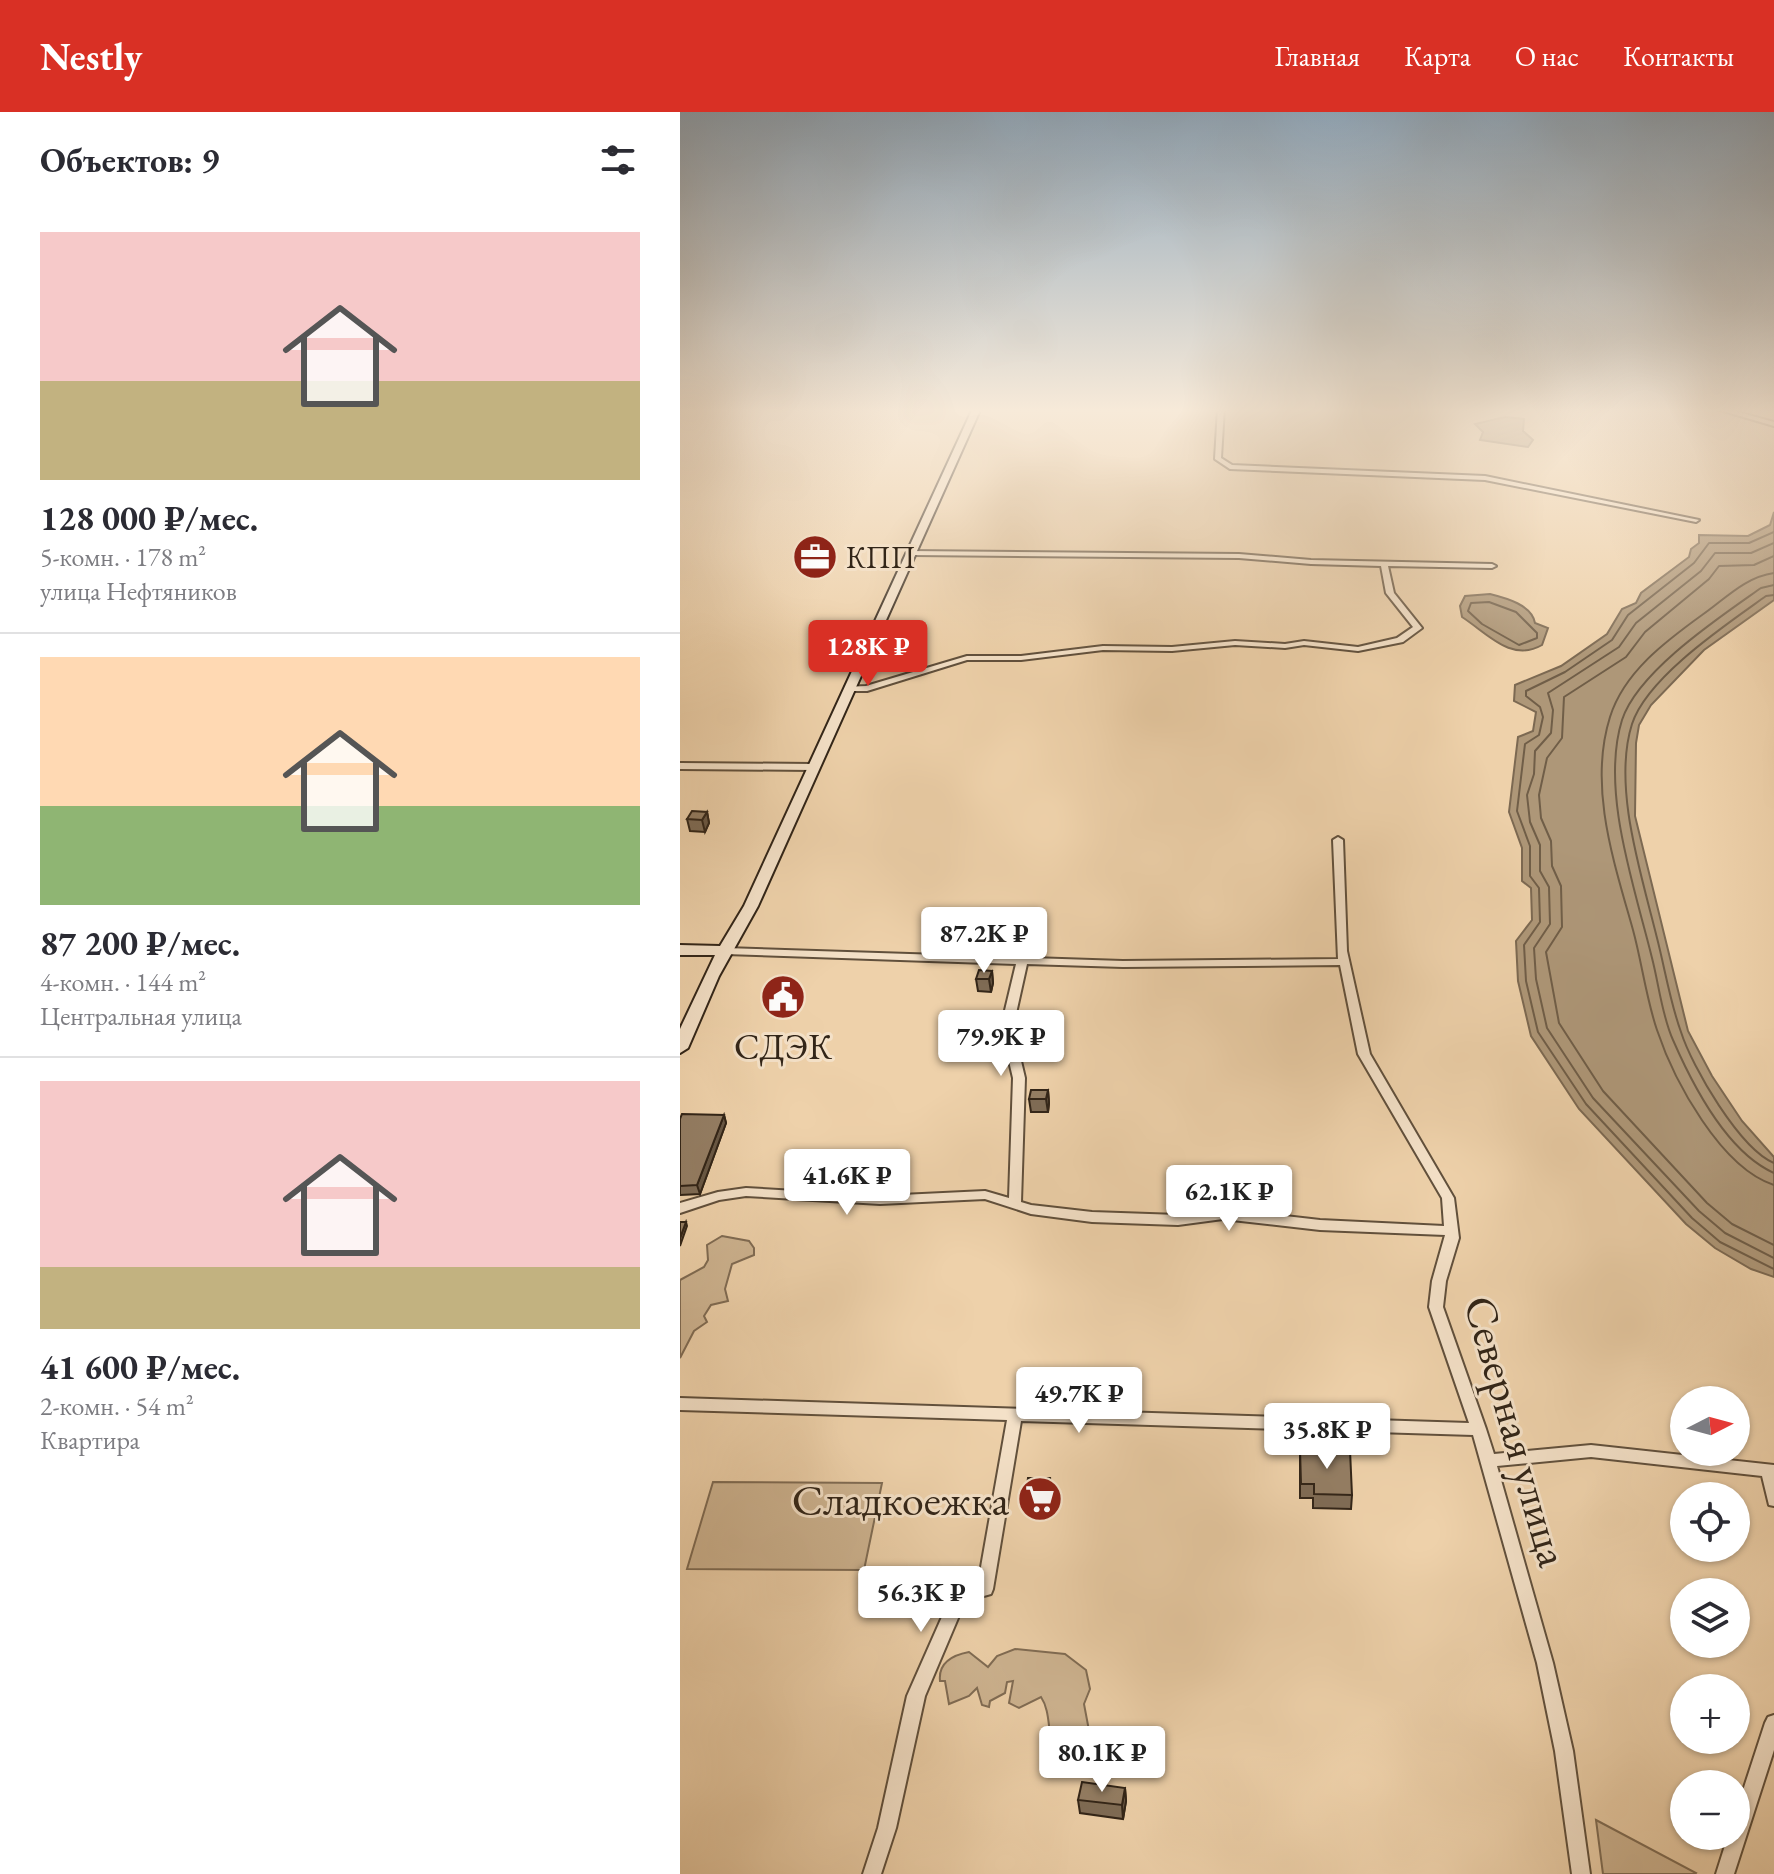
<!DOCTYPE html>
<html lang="ru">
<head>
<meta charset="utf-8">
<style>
  :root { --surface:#fff; --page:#f2f2f3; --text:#2b2b33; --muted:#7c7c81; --line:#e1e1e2; --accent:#d93025 }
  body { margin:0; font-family:"EB Garamond",serif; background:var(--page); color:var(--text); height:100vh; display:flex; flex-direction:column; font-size:30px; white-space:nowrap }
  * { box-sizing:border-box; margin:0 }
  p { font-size:26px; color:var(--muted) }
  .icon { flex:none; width:44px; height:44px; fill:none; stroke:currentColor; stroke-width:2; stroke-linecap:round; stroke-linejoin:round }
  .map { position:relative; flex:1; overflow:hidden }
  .panel { display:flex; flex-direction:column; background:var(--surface); width:680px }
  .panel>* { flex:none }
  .needle { width:52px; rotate:84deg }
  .fabs { position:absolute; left:990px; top:1274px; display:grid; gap:16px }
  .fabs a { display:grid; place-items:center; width:80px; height:80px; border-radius:50%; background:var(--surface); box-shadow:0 2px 6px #0004; font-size:40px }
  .price { position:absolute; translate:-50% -68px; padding:0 18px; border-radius:8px; background:#fff; color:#222; font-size:26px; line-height:52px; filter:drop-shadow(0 2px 4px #0008) }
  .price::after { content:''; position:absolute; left:50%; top:48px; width:24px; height:18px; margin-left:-12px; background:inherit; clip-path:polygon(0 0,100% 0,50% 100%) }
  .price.selected { background:var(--accent); color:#fff }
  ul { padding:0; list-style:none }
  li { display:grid; align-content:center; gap:16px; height:424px; padding:0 40px }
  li+li { border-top:2px solid var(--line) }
  li span { display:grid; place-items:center; height:248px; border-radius:0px; color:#555 }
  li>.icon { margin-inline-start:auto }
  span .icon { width:144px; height:144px; fill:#fffc; stroke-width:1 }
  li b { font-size:34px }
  h2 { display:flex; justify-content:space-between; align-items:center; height:96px; padding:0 40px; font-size:34px }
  header { display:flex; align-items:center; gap:48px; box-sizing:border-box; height:112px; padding:0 40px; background:var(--accent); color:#fff }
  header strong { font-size:38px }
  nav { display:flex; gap:44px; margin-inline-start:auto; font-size:28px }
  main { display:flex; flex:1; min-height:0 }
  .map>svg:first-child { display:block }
  .green { fill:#ceb491; stroke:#806c54; stroke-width:2 }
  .water { fill:#ae9778; stroke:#7c6952; stroke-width:2 }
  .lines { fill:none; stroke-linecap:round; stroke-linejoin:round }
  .shore { stroke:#705e48; stroke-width:2 }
  .street-casing { stroke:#61503c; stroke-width:4 }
  .secondary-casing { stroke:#322518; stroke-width:4 }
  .street { fill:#f4e1c8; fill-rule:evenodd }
  .secondary { fill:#f4e1c8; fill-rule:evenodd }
  .wall { fill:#7f6c56; stroke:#322518; stroke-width:2 }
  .shaded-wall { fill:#685846; stroke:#322518; stroke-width:2 }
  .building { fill:#947e64; stroke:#322518; stroke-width:2 }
  .labels { text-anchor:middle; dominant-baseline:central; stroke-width:6; stroke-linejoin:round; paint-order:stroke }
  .far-poi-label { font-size:30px; fill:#322518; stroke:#f4e1c8; text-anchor:start }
  .poi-label { font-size:36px; fill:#322518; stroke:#f4e1c8 }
  .near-street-label { font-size:44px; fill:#322518; stroke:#f4e1c8 }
  .near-poi-label { font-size:44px; fill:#322518; stroke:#f4e1c8; text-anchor:end }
</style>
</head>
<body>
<header>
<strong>Nestly</strong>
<nav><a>Главная</a><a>Карта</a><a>О нас</a><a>Контакты</a></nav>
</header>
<main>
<section class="panel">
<h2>Объектов: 9<svg class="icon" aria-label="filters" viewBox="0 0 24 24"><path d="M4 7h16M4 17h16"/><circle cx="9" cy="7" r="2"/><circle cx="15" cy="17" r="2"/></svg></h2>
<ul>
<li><span style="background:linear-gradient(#f6c9c9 60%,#c2b280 0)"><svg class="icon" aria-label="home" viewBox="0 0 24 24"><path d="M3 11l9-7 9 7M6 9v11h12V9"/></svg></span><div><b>128 000 ₽/мес.</b><p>5-комн. · 178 m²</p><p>улица Нефтяников</p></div></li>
<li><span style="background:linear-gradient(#ffd9b3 60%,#8fb573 0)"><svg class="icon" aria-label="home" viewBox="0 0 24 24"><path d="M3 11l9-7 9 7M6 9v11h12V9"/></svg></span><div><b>87 200 ₽/мес.</b><p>4-комн. · 144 m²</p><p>Центральная улица</p></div></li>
<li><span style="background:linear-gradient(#f6c9c9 75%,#c2b280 0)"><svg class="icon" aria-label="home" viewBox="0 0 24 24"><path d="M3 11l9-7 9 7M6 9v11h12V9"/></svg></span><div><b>41 600 ₽/мес.</b><p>2-комн. · 54 m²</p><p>Квартира</p></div></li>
</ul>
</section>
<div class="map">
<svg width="1094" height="1762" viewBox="0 0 1094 1762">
  <rect width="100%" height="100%" fill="#eed1aa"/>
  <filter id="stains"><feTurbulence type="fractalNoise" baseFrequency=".0025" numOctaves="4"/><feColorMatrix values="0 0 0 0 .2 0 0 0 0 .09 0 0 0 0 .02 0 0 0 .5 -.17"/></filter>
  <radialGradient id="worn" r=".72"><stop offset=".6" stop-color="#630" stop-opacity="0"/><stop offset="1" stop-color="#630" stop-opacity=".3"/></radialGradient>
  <path class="green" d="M42,1124l27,5 5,7v7l-22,9 -7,25 3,12 -17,4 -7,11 3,6 -13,9 -14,27v-78l24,-13 4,-7 -1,-15z
    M33,1370l169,1 -18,87 -177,-1z
    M335,1537l50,5 21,16 4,19 -6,15 7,37 -2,8 -10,10 -25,-10c-7,-17 -3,-37 -13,-52l-22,11 -10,-5 4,-22 -6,1 -2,11 -15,8 -1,6 -7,-2 -5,-17 -8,8 -20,8 -4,-23h-5c-2,-19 13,-26 29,-29l19,15 9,-11z
    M916,1708l100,53 -1,1h-92z"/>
  <path class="water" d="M825,305l19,2 -1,12 10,9 -5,7 -48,-7 3,-8 -8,-8z
    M1094,400v88l-70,50 -53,55 -12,20 -3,18 -1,73 53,215 24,45 30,45 32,36v120l-23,-8 -36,-21 -29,-24 -107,-115 -48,-73 -13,-55 -2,-40 16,-21 -1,-32 -9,-7v-33l-13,-36 9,-75 15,-6 3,-19 -22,-11 1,-16 46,-19 46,-32 15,-25 14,-6 5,-10 48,-36 2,-8 8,-6v-8l49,1 22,-11z
    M810,482c16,4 42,11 45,29l13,5 -6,17c-31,18 -55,-12 -80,-28l-2,-11 5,-10z"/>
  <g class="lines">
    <path class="shore" d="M1094,420l-25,11h-40l-15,20 -66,52 -16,25 -47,32 -39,19v5l14,11 3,10 -4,18 -14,9 -8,67 13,35v30l9,12 1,34 -16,23 2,36 12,51 48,72 106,114 28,24 54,27
      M1094,431l-23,10h-36l-14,18 -65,52 -17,24 -71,46 5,17 -2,23 -16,18 -1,23 -7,21 3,27 10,23v26l9,16 1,37 -16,24 2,31 11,49 46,70 106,113 26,22 49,25
      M1094,444l-20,9 -35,1 -10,13 -64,53 -19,25 -62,40 -2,41 -15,20 -8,37 2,23 10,23 1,25 9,20 1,41 -16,25 13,71 44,68 104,112 25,21 42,21
      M1094,461c-29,4 -49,26 -72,42 -36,26 -78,57 -92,102 -22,70 4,145 23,213 9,33 13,68 24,100 17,51 64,138 117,155
      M1094,473l-13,3c-41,29 -123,83 -139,132 -22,71 13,168 30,238 7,27 10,58 21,82 20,46 54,112 101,133
      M1094,483l-8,1c-39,28 -119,81 -134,128 -20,63 10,152 25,214 8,31 13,64 24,94 11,35 59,117 93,131
      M809,490l27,10 21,21v5l-18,7 -37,-21 -14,-13 3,-8z"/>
    <g class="street-casing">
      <path id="street" d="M538,296h6l-3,50 11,7 253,11 214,44 -3,2 -211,-42 -255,-11 -15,-10z
        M1033,296h10l51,14v4z
        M229,439l330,3 72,6 181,4 4,2 -4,2 -104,-2 6,27 28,35 -19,14 -45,9 -54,-6 -19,3 -50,-3 -63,6 -69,-1 -82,10h-54l-100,31h-22v-4l21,-1 101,-30h54l82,-10 69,1 63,-6 50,3 19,-3 54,6 39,-9 16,-11 -27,-34 -5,-27 -70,-2 -72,-6 -327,-3 -4,-2z
        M0,651l133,1 5,3 -5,3 -133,-1z
        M658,725l5,3 4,111 23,103 84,144 5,40 -13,43 -3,26 43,122 8,25 97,-9 183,20v41l-5,-1 -7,-29 -171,-19 -94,9 56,197 20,88 17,123h-18l-17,-123 -18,-88 -64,-228 -452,-14 -28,168 -2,5 -18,5 -12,12 -36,85 -29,132 -15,46h-18l15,-46 29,-132 42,-95 13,-13 16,-4 29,-164 -327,-10v-12l789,25 -40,-116 3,-26 13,-46 -125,-5 -97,-11 -45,6 -86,-3 -61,-8 -46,-15 -105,5 -134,-8 -27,4 -39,13v-10l38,-11 28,-4 134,8 105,-5 24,7 4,-120 -12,-51 15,-63 -291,-10 -5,-3 5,-3 398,13 215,-2 -5,-119zM347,852l96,3 217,-2 18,89 84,144 2,28 -124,-6 -97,-11 -45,6 -86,-3 -61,-7 -10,-3 4,-124 -12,-51z
        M1094,1603v35l-40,124h-18l12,-38h8v-24l29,-89 3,-6z"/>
    </g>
    <g class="secondary-casing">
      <path id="secondary" d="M293,296h8l-223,498 -39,70 -31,72 -8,5v-24l35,-74h-35v-10l40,1 24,-40z"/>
    </g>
    <use href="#street" class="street"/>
    <use href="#secondary" class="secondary"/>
  </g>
  <path class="wall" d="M27,700l2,11 -4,9 -15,-1 -3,-12z
    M312,859l1,12 -2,9 -13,-1 -2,-12z
    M368,978l1,13 -1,9h-17l-2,-13z
    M44,1003l2,8 -26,71 -20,1v-76z
    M620,1337l52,46 -1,14 -38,-1v-10h-13z
    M372,1380l-3,15 -22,-1 -1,-13z
    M445,1676l1,13 -3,18 -43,-6 -2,-13z"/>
  <path class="shaded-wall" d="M27,700l2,11 -4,9 -3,-12z
    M312,859l1,12 -2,9 -2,-13z
    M368,978l1,13 -1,9 -2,-13z
    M44,1003l2,8 -26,71 -3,-9z
    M6,1110l1,4 -7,20v-8z
    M370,1366l2,14 -3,15 -1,-14z
    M445,1676l1,13 -3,18 -1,-14z"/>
  <path class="building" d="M12,699l15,1 -5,8 -15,-1z
    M299,858l13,1 -3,8h-13z
    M351,978h17l-2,9h-17z
    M2,1002l42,1 -27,70 -17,1v-67z
    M0,1110h6l-6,16z
    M620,1337l50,1 2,45 -38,-1v-10h-13z
    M348,1366h22l-2,15h-22z
    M402,1670l43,6 -3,17 -44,-5z"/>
  <linearGradient id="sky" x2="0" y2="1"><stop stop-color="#91a8bb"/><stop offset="0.55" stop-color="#f7ead9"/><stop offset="1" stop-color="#f7ead9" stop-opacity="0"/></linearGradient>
  <rect width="1094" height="543" fill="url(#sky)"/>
  <defs>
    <g id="office-disc" transform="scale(2.3)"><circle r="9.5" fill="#8f2418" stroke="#f4e1c8"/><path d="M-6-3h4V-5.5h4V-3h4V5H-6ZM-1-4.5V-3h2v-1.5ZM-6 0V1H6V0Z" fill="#fff"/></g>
    <g id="civic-disc" transform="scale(2.3)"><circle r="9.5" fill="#8f2418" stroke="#f4e1c8"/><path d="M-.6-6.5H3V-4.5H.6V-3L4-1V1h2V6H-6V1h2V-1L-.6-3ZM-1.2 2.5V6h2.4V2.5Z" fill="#fff"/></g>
    <g id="supermarket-disc" transform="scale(2.3)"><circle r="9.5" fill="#8f2418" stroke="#f4e1c8"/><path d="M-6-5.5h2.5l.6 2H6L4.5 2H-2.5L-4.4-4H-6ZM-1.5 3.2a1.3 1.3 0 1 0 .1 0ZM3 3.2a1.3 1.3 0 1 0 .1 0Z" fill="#fff"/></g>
  </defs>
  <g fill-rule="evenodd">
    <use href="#office-disc" x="135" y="445"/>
    <use href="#civic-disc" x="103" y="885"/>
    <use href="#supermarket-disc" x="360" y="1387"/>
  </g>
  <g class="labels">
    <g class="far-poi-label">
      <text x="166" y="445">КПП</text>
    </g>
    <g class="poi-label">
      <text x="103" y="934">СДЭК</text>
    </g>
    <g class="near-street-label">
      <text transform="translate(837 1319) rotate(74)">Северная улица</text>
    </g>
    <g class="near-poi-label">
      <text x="329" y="1387">Сладкоежка</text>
    </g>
  </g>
  <rect width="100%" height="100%" filter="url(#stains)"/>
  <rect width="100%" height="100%" fill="url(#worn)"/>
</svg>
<div class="fabs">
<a><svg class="needle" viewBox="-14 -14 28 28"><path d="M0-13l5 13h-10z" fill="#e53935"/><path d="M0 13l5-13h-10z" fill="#7c7c81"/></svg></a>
<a><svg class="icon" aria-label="locate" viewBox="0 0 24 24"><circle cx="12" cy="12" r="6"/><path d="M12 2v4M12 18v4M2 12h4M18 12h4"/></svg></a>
<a><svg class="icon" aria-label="layers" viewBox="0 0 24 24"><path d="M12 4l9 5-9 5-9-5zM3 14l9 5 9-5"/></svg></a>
<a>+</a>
<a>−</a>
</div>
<b class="price selected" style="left:188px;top:576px">128K ₽</b>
<b class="price" style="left:304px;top:863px">87.2K ₽</b>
<b class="price" style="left:321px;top:966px">79.9K ₽</b>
<b class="price" style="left:167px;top:1105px">41.6K ₽</b>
<b class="price" style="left:549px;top:1121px">62.1K ₽</b>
<b class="price" style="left:399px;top:1323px">49.7K ₽</b>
<b class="price" style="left:647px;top:1359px">35.8K ₽</b>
<b class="price" style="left:241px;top:1522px">56.3K ₽</b>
<b class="price" style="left:422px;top:1682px">80.1K ₽</b>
</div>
</main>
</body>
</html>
